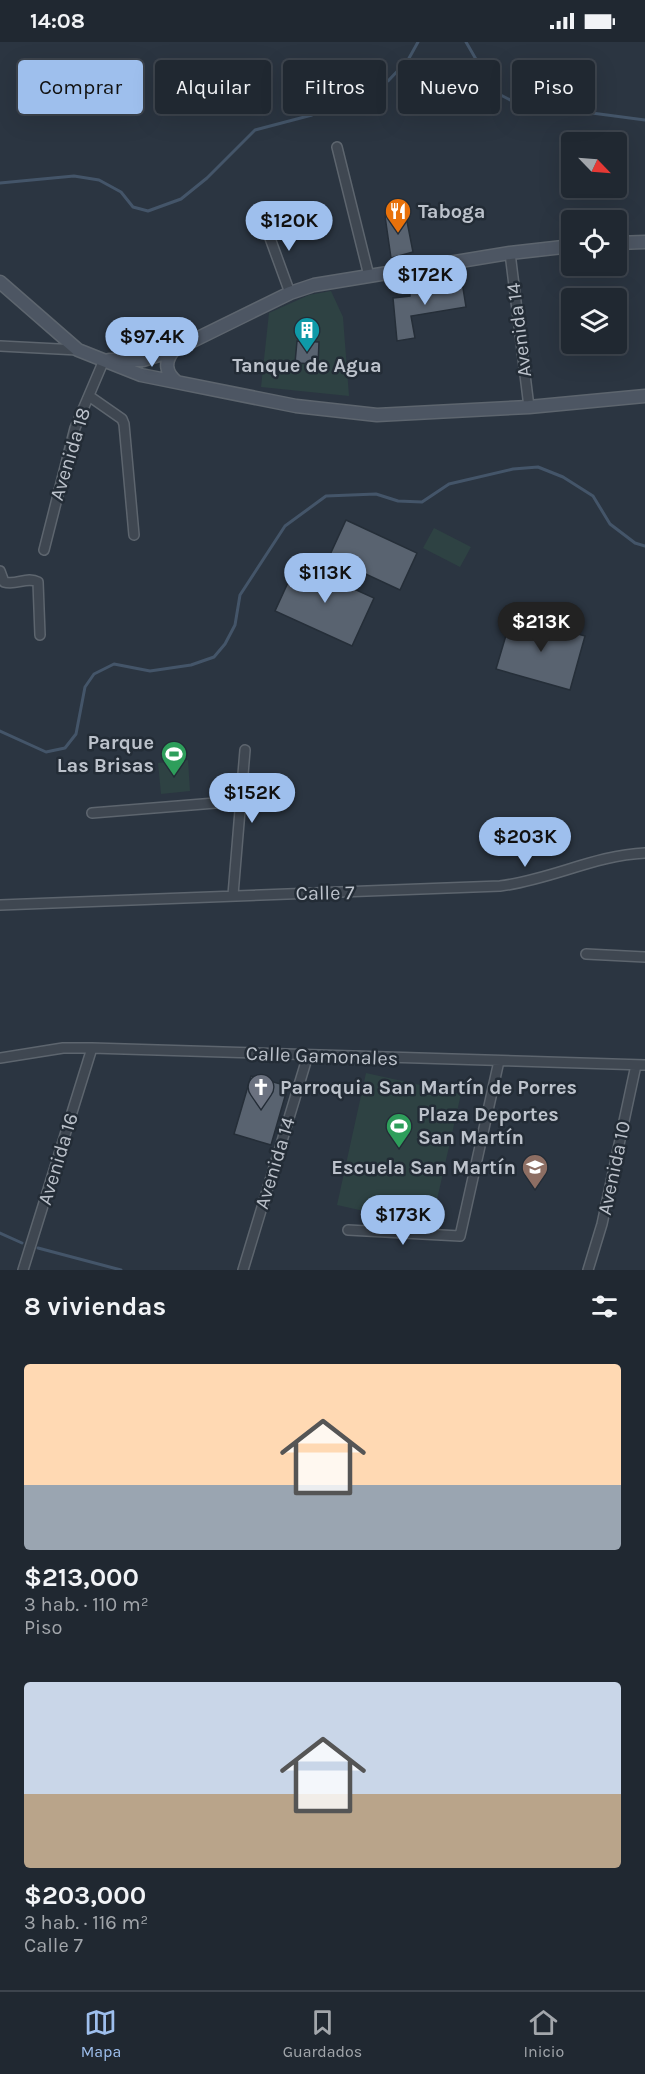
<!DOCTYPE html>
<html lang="es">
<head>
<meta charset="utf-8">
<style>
  :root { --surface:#202831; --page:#283039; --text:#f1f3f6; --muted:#a2a6ab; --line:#3d444d; --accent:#9ebfed }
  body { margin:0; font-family:Karla,sans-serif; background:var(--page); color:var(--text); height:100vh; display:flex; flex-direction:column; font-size:22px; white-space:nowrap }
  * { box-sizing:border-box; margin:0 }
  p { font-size:20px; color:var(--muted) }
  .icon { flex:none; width:33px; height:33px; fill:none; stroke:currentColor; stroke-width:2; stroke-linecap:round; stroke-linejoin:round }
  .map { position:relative; height:1228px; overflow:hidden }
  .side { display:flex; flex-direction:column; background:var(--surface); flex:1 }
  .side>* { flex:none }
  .guide { position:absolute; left:18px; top:18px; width:609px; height:54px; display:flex; gap:12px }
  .needle { width:39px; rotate:115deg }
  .tools { position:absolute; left:561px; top:90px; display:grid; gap:12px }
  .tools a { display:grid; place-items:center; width:66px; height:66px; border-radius:6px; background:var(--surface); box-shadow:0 6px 24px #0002,0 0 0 2px var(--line); font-size:30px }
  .price { position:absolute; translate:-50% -51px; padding:0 14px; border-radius:21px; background:var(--accent); color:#111; font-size:20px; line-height:39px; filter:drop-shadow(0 2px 3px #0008) }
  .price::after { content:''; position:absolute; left:50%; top:36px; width:18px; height:14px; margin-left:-9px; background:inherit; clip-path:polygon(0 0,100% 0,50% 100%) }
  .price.selected { background:#222; color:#fff }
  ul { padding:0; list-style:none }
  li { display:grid; align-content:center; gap:12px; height:318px; padding:0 24px }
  li span { display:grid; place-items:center; height:186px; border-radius:6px; color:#555 }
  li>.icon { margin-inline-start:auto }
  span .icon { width:108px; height:108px; fill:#fffc; stroke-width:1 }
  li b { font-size:26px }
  h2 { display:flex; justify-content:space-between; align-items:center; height:72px; padding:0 24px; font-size:26px }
  .chip { padding:0 21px; border-radius:6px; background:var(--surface); box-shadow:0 6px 24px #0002,0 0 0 2px var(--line); font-size:21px; line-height:54px }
  .chip.selected { background:var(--accent); color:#111 }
  .status { display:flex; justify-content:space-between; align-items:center; height:42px; padding:0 30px; background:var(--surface); direction:ltr }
  .status svg { height:16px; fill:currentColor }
  .tab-bar { display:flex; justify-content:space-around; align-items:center; height:84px; border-top:2px solid var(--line); background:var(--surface); font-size:16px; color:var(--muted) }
  .tab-bar a { display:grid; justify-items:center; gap:3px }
  .tab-bar .selected { color:var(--accent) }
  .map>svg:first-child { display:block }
  .green { fill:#2e4243; fill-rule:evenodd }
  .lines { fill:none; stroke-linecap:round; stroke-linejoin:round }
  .stream { stroke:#445569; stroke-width:3 }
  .building { fill:#596370; stroke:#252e38; stroke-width:1.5 }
  .street-casing { stroke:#5d656e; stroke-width:12 }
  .secondary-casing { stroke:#5d656e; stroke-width:15 }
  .street { stroke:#3f4751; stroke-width:9 }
  .secondary { stroke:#4d5663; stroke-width:12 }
  .labels { text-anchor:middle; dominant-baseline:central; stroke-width:5; stroke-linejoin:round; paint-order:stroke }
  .poi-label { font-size:20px; font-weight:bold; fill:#bcc2cb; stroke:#232c36; text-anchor:start }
  .street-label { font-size:20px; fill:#bcc2cb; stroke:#232c36 }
</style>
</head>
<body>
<div class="status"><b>14:08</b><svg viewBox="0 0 49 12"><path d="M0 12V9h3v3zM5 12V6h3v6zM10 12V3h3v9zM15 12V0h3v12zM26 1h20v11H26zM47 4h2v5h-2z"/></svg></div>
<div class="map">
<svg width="645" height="1228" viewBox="0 0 645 1228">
  <rect width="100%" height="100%" fill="#2b3541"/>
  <path class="green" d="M331,249l12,26 6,79 -88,-9 8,-74 40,-18zM297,299l22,2 -2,21 -21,-1z
    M434,486l37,19 -11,20 -37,-19z
    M188,718l2,31 -29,3 -3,-31z
    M366,1031l95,21 -30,132 -94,-21z"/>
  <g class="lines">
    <path class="stream" d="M466,0l29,50 21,11 129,17
      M0,141l74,-7 25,4 22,12 12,15 15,4 33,-12 26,-21 48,-48 57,-15 76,-34 20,-21 10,-18
      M0,689l46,21 19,-4 11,-14 9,-47 9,-13 20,-10 36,7 41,-6 23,-8 11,-13 10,-19 5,-30 45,-69 41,-30 50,-2 22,7 24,1 27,-18 64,-15 25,-2 25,10 30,19 17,28 25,19 10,3
      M0,1191l22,10
      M38,1206l83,22"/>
  </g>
  <path class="building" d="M405,169l8,41 -22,6 -6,-42z
    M462,240l4,25 -55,9 4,22 -18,3 -4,-43 17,-2v-4z
    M297,299l22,1 -1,22 -23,-1z
    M346,478l71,33 -17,37 -71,-33z
    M297,521l77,35 -22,48 -77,-35z
    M512,573l73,21 -15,54 -74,-21z
    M251,1034l37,10 -17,59 -37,-11z"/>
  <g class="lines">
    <g class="street-casing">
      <path id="street" d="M337,105l32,129
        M263,177l27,74
        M510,211l19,154
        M0,304l78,4
        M89,354l33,23 2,5 10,111
        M44,508l31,-122 29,-68
        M0,529l4,11c12,4 23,-6 34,0l2,53
        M92,771l148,-12
        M233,853l12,-145
        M0,863l500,-19c50,-6 95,-31 145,-33
        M586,912l59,3
        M0,1016l63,-10h29l553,17
        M348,1188l112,6 39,-175
        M23,1228l69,-222
        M243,1228l65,-215
        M588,1228l14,-46 34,-159"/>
    </g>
    <g class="secondary-casing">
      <path id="secondary" d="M616,201l29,-1
        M0,240l78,68 63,25 155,31 81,9 152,-8 116,-11
        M174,308c-10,11 -9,23 3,32
        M109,318h34l31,-10 116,-57 24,-8 196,-32 62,-7"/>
    </g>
    <use href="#street" class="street"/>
    <use href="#secondary" class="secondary"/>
  </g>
  <defs>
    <g id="restaurant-pin" transform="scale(1.35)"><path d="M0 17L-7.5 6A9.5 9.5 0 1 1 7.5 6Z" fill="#e8710a" stroke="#232c36"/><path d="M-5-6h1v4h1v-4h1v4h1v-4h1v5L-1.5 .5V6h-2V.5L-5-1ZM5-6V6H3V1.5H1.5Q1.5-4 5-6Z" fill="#fff"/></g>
    <g id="building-pin" transform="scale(1.35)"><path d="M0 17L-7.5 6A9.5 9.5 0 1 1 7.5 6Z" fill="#0f9aa8" stroke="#232c36"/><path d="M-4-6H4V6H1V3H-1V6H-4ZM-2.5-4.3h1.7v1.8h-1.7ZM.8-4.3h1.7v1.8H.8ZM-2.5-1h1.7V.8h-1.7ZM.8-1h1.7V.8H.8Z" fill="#fff"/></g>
    <g id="stadium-pin" transform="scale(1.35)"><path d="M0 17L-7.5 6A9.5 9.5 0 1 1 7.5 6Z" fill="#2e9e5b" stroke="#232c36"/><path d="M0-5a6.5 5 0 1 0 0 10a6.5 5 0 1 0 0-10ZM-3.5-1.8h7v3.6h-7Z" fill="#fff"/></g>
    <g id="church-pin" transform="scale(1.35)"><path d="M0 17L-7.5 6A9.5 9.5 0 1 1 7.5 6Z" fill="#6b7280" stroke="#232c36"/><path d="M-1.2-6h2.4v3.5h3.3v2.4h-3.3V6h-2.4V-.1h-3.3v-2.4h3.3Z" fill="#fff"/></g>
    <g id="school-pin" transform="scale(1.35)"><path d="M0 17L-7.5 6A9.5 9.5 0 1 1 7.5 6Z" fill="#8d6e63" stroke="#232c36"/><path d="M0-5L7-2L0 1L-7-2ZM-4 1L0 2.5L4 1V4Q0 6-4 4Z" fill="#fff"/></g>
  </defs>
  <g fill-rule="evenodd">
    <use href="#restaurant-pin" x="398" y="169"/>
    <use href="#building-pin" x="307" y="288"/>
    <use href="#stadium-pin" x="174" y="712"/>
    <use href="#church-pin" x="261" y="1045"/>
    <use href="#stadium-pin" x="399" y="1084"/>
    <use href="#school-pin" x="535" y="1125"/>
  </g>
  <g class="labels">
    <g class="poi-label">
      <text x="418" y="169">Taboga</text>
      <text x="307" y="323" text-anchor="middle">Tanque de Agua</text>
      <text x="154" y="700" text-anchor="end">Parque<tspan x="154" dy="23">Las Brisas</tspan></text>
      <text x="280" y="1045">Parroquia San Martín de Porres</text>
      <text x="418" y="1072">Plaza Deportes<tspan x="418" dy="23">San Martín</tspan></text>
      <text x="516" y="1125" text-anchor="end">Escuela San Martín</text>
    </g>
    <g class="street-label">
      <text transform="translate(519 288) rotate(-97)">Avenida 14</text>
      <text transform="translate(70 412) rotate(-73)">Avenida 18</text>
      <text transform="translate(325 851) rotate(-1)">Calle 7</text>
      <text transform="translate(322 1014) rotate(2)">Calle Gamonales</text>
      <text transform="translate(58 1117) rotate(-73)">Avenida 16</text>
      <text transform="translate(275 1121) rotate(-73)">Avenida 14</text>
      <text transform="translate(614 1126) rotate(-78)">Avenida 10</text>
    </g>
  </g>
</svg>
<div class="tools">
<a><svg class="needle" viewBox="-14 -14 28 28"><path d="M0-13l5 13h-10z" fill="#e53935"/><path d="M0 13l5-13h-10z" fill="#a2a6ab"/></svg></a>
<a><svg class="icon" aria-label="locate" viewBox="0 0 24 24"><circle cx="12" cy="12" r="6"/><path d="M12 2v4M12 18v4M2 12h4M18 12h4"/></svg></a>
<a><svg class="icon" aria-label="layers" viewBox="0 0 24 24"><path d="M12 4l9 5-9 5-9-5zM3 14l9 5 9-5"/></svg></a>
</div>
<b class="price" style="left:289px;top:210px">$120K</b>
<b class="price" style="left:425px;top:264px">$172K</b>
<b class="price" style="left:152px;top:326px">$97.4K</b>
<b class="price" style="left:325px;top:562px">$113K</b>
<b class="price selected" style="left:541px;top:611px">$213K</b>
<b class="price" style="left:252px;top:782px">$152K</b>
<b class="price" style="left:525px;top:826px">$203K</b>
<b class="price" style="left:403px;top:1204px">$173K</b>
<div class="guide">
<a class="chip selected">Comprar</a>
<a class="chip">Alquilar</a>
<a class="chip">Filtros</a>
<a class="chip">Nuevo</a>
<a class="chip">Piso</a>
</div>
</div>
<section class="side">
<h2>8 viviendas<svg class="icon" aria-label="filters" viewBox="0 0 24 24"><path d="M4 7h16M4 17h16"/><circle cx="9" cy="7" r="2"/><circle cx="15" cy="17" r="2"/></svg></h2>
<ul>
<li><span style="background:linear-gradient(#ffd9b3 65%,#9aa5b1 0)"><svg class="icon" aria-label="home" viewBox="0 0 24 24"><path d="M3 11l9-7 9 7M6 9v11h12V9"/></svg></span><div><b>$213,000</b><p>3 hab. · 110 m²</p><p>Piso</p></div></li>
<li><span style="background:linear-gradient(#c9d6e8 60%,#b9a48a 0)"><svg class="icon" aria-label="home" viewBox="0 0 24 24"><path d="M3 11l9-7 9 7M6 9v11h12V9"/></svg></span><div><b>$203,000</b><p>3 hab. · 116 m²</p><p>Calle 7</p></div></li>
</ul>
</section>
<nav class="tab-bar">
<a class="selected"><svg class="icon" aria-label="map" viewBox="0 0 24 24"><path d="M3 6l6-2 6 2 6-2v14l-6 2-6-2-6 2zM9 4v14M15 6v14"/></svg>Mapa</a>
<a><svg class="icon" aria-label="saved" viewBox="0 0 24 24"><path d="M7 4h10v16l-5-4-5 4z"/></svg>Guardados</a>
<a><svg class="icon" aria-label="home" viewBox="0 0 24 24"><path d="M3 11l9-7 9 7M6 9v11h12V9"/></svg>Inicio</a>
</nav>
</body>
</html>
